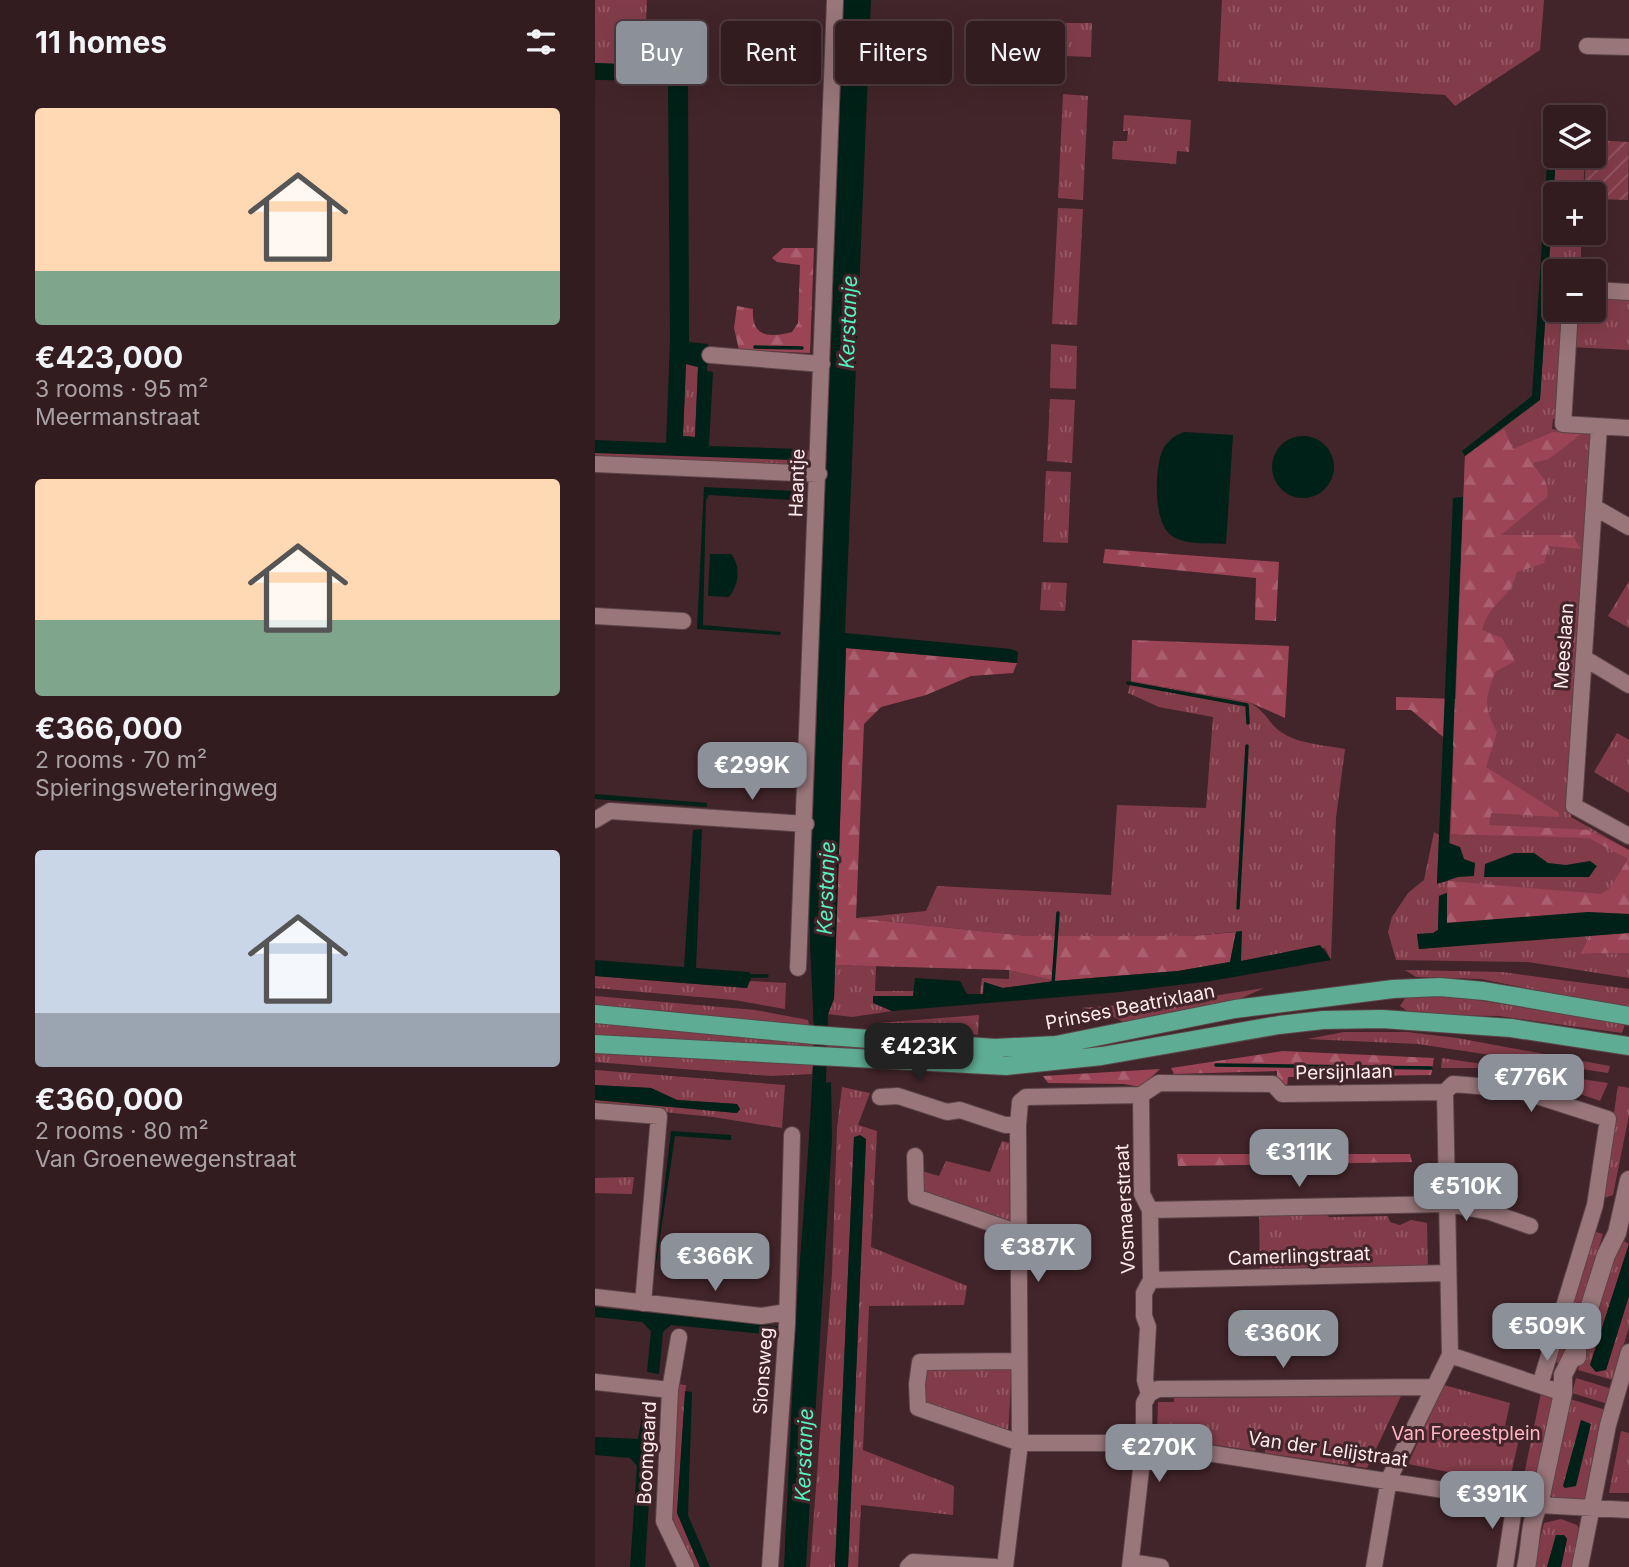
<!DOCTYPE html>
<html lang="en">
<head>
<meta charset="utf-8">
<style>
  :root { --surface:#321c20; --page:#3d292d; --text:#f1f3f6; --muted:#a8a1a5; --line:#4d3a3e; --accent:#8c9099 }
  body { margin:0; font-family:Inter,sans-serif; background:var(--page); color:var(--text); height:100vh; display:flex; flex-direction:column; font-size:26px; white-space:nowrap }
  * { box-sizing:border-box; margin:0 }
  p { font-size:23px; color:var(--muted) }
  .icon { flex:none; width:38px; height:38px; fill:none; stroke:currentColor; stroke-width:2; stroke-linecap:round; stroke-linejoin:round }
  .map { position:relative; flex:1; overflow:hidden }
  .drawer { display:flex; flex-direction:column; background:var(--surface); width:595px }
  .drawer>* { flex:none }
  .banner { position:absolute; left:21px; top:21px; width:665px; height:63px; display:flex; gap:14px }
  .buttons { position:absolute; left:948px; top:105px; display:grid; gap:14px }
  .buttons a { display:grid; place-items:center; width:63px; height:63px; border-radius:7px; background:var(--surface); box-shadow:0 7px 28px #0002,0 0 0 2px var(--line); font-size:35px }
  .price { position:absolute; translate:-50% -60px; padding:0 16px; border-radius:14px; background:var(--accent); color:#fff; font-size:23px; line-height:46px; filter:drop-shadow(0 2px 4px #0008) }
  .price::after { content:''; position:absolute; left:50%; top:42px; width:21px; height:16px; margin-left:-10px; background:inherit; clip-path:polygon(0 0,100% 0,50% 100%) }
  .price.on { background:#222; color:#fff }
  ul { padding:0; list-style:none }
  li { display:grid; align-content:center; gap:14px; height:371px; padding:0 35px }
  li span { display:grid; place-items:center; height:217px; border-radius:7px; color:#555 }
  li>.icon { margin-inline-start:auto }
  span .icon { width:126px; height:126px; fill:#fffc; stroke-width:1 }
  li b { font-size:30px }
  h2 { display:flex; justify-content:space-between; align-items:center; height:84px; padding:0 35px; font-size:30px }
  .pill { padding:0 24px; border-radius:7px; background:var(--surface); box-shadow:0 7px 28px #0002,0 0 0 2px var(--line); font-size:24px; line-height:63px }
  .pill.on { background:var(--accent); color:#fff }
  main { display:flex; flex:1; min-height:0 }
  .map>svg:first-child { display:block }
  .grass { fill:url(#grass-tufts) }
  .forest { fill:url(#forest-firs) }
  .garden { fill:url(#garden-furrows) }
  .pitch { fill:#823c49 }
  .water { fill:#002117; fill-rule:evenodd }
  .lines { fill:none; stroke-linecap:round; stroke-linejoin:round }
  .stream { stroke:#002117; stroke-width:3.5 }
  .minor-casing { stroke:#5b4347; stroke-width:18 }
  .tertiary-casing { stroke:#5b4347; stroke-width:20 }
  .primary-casing { stroke:#5b4347; stroke-width:20 }
  .minor { stroke:#98767a; stroke-width:16 }
  .tertiary { stroke:#98767a; stroke-width:18 }
  .primary { stroke:#5eac93; stroke-width:18 }
  .labels { text-anchor:middle; dominant-baseline:central; stroke-width:6; stroke-linejoin:round; paint-order:stroke }
  .street-label { font-size:19px; fill:#ffebed; stroke:#42252a }
  .park-label { font-size:19px; fill:#feb3be; stroke:#42252a }
  .water-label { font-size:21px; font-style:italic; fill:#56f2c2; stroke:#42252a }
</style>
</head>
<body>
<main>
<section class="drawer">
<h2>11 homes<svg class="icon" aria-label="filters" viewBox="0 0 24 24"><path d="M4 7h16M4 17h16"/><circle cx="9" cy="7" r="2"/><circle cx="15" cy="17" r="2"/></svg></h2>
<ul>
<li><span style="background:linear-gradient(#ffd9b3 75%,#7fa58c 0)"><svg class="icon" aria-label="home" viewBox="0 0 24 24"><path d="M3 11l9-7 9 7M6 9v11h12V9"/></svg></span><div><b>€423,000</b><p>3 rooms · 95 m²</p><p>Meermanstraat</p></div></li>
<li><span style="background:linear-gradient(#ffd9b3 65%,#7fa58c 0)"><svg class="icon" aria-label="home" viewBox="0 0 24 24"><path d="M3 11l9-7 9 7M6 9v11h12V9"/></svg></span><div><b>€366,000</b><p>2 rooms · 70 m²</p><p>Spieringsweteringweg</p></div></li>
<li><span style="background:linear-gradient(#c9d6e8 75%,#9aa5b1 0)"><svg class="icon" aria-label="home" viewBox="0 0 24 24"><path d="M3 11l9-7 9 7M6 9v11h12V9"/></svg></span><div><b>€360,000</b><p>2 rooms · 80 m²</p><p>Van Groenewegenstraat</p></div></li>
</ul>
</section>
<div class="map">
<svg width="1034" height="1567" viewBox="0 0 1034 1567">
  <defs>
    <pattern id="grass-tufts" width="24" height="20" patternUnits="userSpaceOnUse" patternTransform="scale(1.75)"><rect width="24" height="20" fill="#823c49"/><path d="M3 7l-1-3M5 7V3M7 7l1-3M15 17l-1-3M17 17v-4M19 17l1-3" fill="none" stroke="#955864"/></pattern>
    <pattern id="forest-firs" width="22" height="20" patternUnits="userSpaceOnUse" patternTransform="scale(1.75)"><rect width="22" height="20" fill="#9b4455"/><path d="M5 1l3.5 6h-7zM16 11l3.5 6h-7z" fill="#aa5f6e"/></pattern>
    <pattern id="garden-furrows" width="10" height="10" patternUnits="userSpaceOnUse" patternTransform="scale(1.75)"><rect width="10" height="10" fill="#823c49"/><path d="M-1 1l2-2M0 10L10 0M9 11l2-2" fill="none" stroke="#955864"/></pattern>
  </defs>
  <rect width="100%" height="100%" fill="#42252a"/>
  <path class="grass" d="M0,0h52l-3,65 -49,-2z
    M627,0h322l-4,50 -85,56 -10,-11 -227,-14z
    M471,23h26l-1,34 -25,-1z
    M468,94l25,2 -5,104 -25,-2z
    M965,105l29,1 -1,11h-29z
    M529,115l67,5 -2,32 -12,-1 -1,13 -64,-5 1,-18h14l1,-10h-5z
    M961,156h29l-2,38h-27v39h25v38h-25v39h10l-6,107 -7,2 -1,10 40,4 -21,384 58,33v67l-183,6v-30l-7,3 -1,34 -5,3 -16,1 2,15 171,-15 -10,20 49,-1v25l-101,-16 -132,-2 -8,-28 4,-15 16,-24 16,-13 10,-48 5,3 -2,48 11,-2 17,-425 75,-57z
    M463,208l25,1 -6,116 -25,-1z
    M999,296l35,3v51l-58,-3 3,-37h20z
    M456,344l26,2 -1,43 -26,-1z
    M91,364l12,3 -3,70 -12,-1z
    M455,399l25,1 -3,63 -25,-2z
    M203,449l13,2 -2,10 -12,6 -202,-9v-5l203,2z
    M451,471l25,1 -3,71 -25,-1z
    M1034,581v47l-21,-12z
    M447,582l25,1 -2,28 -25,-1z
    M536,681l118,21c18,10 18,20 32,30 17,12 43,13 64,17l-9,69 -5,142 -6,-12 -84,13v-30l-47,5h-167l-171,-18 70,-7 11,-25 174,9 6,-90 89,3 7,-91 -54,-10 -31,-14z
    M1022,733l12,7v53l-35,-21z
    M240,965l41,1 -1,25h39l-1,5 -40,7 19,8 -40,6 -24,-3 6,-16z
    M414,970l46,11 -53,7 -18,-6 -1,12h-3l2,-16 27,1z
    M810,970l97,2 127,17v20l-148,-30 -65,-2z
    M0,976l152,12 1,-7 38,2 -1,26 -51,-9 -139,-12z
    M669,988l-33,15 -102,22 -19,-10v-3l-29,-4 113,-9z
    M851,995l179,29 -3,9 -123,-17 -86,-1 -13,-9 6,-9z
    M0,996l160,14 53,10 1,7 -195,-18 -19,-5z
    M384,1015l-1,20 -100,-12z
    M17,1022l346,31v3l-363,-17v-16z
    M749,1032h63l50,6 153,28 -2,7 -190,-29 -111,-5z
    M0,1052l218,11 -1,11 -41,2 -176,-14z
    M847,1058l166,25 -8,18 -57,-20 -54,-13h-48z
    M0,1070l190,15 -3,43 -69,-11 -118,-12v-5l141,13 4,-4 -3,-5 -60,-4 -26,-12 -56,-3z
    M1023,1086l11,2v27l-16,80 -12,4z
    M247,1087l28,6 -12,32 19,6 -6,116 96,39 -3,19 -95,1 -6,144 91,36 -1,29 -92,-10 -3,62h-10l18,-428 -12,-1 -19,429h-25l22,-293 5,-146z
    M407,1141l7,2 1,81 -88,-29v-24l17,5 7,-15 44,11z
    M39,1177l-2,17 -37,-1v-15z
    M685,1210l44,1 5,6 59,-1 2,6 10,3 11,-5 16,3 1,45 -168,2 -1,-54h19z
    M998,1231l10,3 -40,131 -13,-5z
    M1025,1239l9,5 -39,121 16,5 23,-74v31l-16,53 -35,-10z
    M417,1367l-4,67 -82,-28 -4,-5 3,-32z
    M981,1378l36,11 -4,15 -36,-11z
    M82,1384l9,1 -9,128 23,54h-6l-21,-40 -3,-15z
    M849,1385l66,18 -5,23 16,3 -12,55 -101,-20z
    M946,1393l10,3 2,8 -17,80 -7,9 -9,1z
    M806,1396l-34,72 -102,-15v-5l-9,-1 -1,4 -98,-15 1,-34h16v-4z
    M975,1399l36,11 -18,88 -5,5 -30,-5 -3,-4z
    M1026,1431l8,2v60h-20z
    M966,1519l16,6 4,8 -8,34h-12l6,-28 -3,-4h-8l-9,32h-14l11,-44z"/>
  <path class="forest" d="M188,248h31l-4,105 -71,-3 -5,-22 3,-22 16,3c-2,28 16,29 39,23l6,-9 2,-58 -23,-3 -5,-4z
    M909,429l9,20 40,-17 28,2 -32,25 -17,4c8,12 18,19 15,34l-46,38h71l9,14 -32,-3 -5,17 -27,9c-8,30 -26,27 -35,58l20,8 13,23 -20,11c-10,28 -12,34 2,60l-11,35 73,46v4l-68,-4 -2,12 99,5 41,20v64l-41,-2 -142,11 2,-42 153,13 9,-6 18,-29 -39,-21 -138,-4 3,-88 -43,-36h-15v-13l60,2 9,-243z
    M510,549l174,13 -3,59 -21,-1 1,-42 -153,-15z
    M537,640l157,6 -4,72 -36,-16 -118,-21z
    M251,648l171,15 -4,10 -42,3 -45,19 -45,12 -17,17 -8,194 171,18h167l42,-4 -6,30 -52,9 -123,10 -46,-11 -174,-5z
    M1034,933v20l-49,1 10,-20z
    M688,1051l151,7 -3,17 -143,2 -1,9 -10,-8v-7l-103,3 -3,-6z
    M565,1069l-19,18 -17,-3 -76,-1 -5,-7z
    M582,1154h233l2,8 -234,4z"/>
  <path class="garden" d="M999,140l35,2 -1,58 -34,-1v-5h-10l2,-38h8z"/>
  <path class="pitch" d="M691,1227h47v30h-47z
    M880,1399l33,7 -12,56 -33,-6z"/>
  <path class="water" d="M249,0h27l-26,633 166,16 7,3 -1,11 -171,-15 -12,351 -6,15 -2,69 5,-1 1,57 -26,428h-22l11,-230 -124,-12 -8,7 -4,42 -12,-2 4,-41 -9,-9 -47,-5v-10l200,21c6,-87 14,-174 18,-261 3,-56 -5,-110 -3,-166z
    M0,63l79,3 14,17 1,259 19,2 -1,27 6,1 -4,74 89,3v6l-7,5 -196,-7v-13l71,3 4,-102 -2,-254 -4,-6 -69,-1zM91,364l12,3 -3,70 -12,-1z
    M956,104l9,1 -1,12h-3v39l-16,244 -75,56 -3,-5 70,-55z
    M589,432l49,3 -7,109c-16,-1 -41,1 -54,-8 -19,-13 -17,-62 -11,-82 4,-11 12,-18 23,-22z
    M677 467a31 31 0 1 1 62 0a31 31 0 1 1-62 0Z
    M109,487l90,4 -1,9 -84,-5 -3,5 -3,125 78,7 -1,3 -83,-6z
    M868,497l-14,346 11,4 4,12 11,4 -1,13 -16,1 -21,7 16,-386z
    M115,554h21c10,12 8,31 -2,43l-21,-1z
    M0,794l112,9v4l-112,-8z
    M107,829l-6,139 53,4 3,4 -5,12 -152,-12v-16l89,7 9,-137z
    M919,853h20l14,10 18,2 24,-4 7,5 -8,11h-105l1,-13z
    M852,893v30l141,-11 41,2v19l-210,16 -2,-15 16,-1 5,-3 1,-34z
    M647,931l-1,30 79,-16 11,15 -120,21 -91,11 -228,19 -19,-8v-7h40l2,-18 45,3 7,13h16l1,-12 19,6 52,-7 123,-10 52,-9 6,-30z
    M0,1085l56,3 26,12 60,4 3,5 -3,4 -142,-13z
    M76,1131l60,4v5l-56,-4 -23,155z
    M265,1135l6,4 -18,428h-13l19,-430z
    M1034,1244v52l-23,74 -10,2 -6,-7z
    M90,1391l7,1 -4,123 22,52h-10l-23,-54z
    M50,1400l10,2 -10,165h-15l7,-101 -7,-8 -35,-3v-18l43,2z
    M986,1420l10,4 -15,62 -11,2 -2,-2z
    M961,1535h8l3,4 -6,28h-14z"/>
  <g class="lines">
    <path class="stream" d="M160,347l47,1
      M533,683l119,22 1,18
      M643,908l9,-162
      M153,976h19
      M458,984l5,-71
      M621,1065l215,3"/>
    <g class="minor-casing">
      <path id="minor" d="M992,46l42,1
        M999,290l35,2
        M975,310l-7,114 66,4
        M115,355l112,9
        M1004,427l-25,379 55,30
        M0,464l224,10
        M999,507l35,20
        M0,616l88,5
        M989,658l45,27
        M0,820l15,-9 196,13
        M203,968l37,-968
        M285,1097l18,-1 49,16 13,-2 45,15h13
        M0,1111l64,5 -16,187
        M320,1156l1,41 103,36
        M555,1210l298,-6 42,8 40,14
        M556,1280l297,-7
        M0,1297l166,19 26,-4
        M84,1337l-9,53 -6,131 22,46
        M855,1355l113,38
        M424,1361l-99,1 -3,22 1,24 102,35h124l395,62 90,5
        M0,1382l75,8
        M554,1394l9,-5 275,-2
        M536,1562l30,5
        M175,1567l17,-243 5,-189
        M313,1567l5,-5 82,5
        M410,1567l15,-124 -2,-318 2,-23 6,-5 115,-2 18,-12 114,1 9,10 163,-2 8,-8 62,5 93,30 -13,86 -55,180
        M535,1567l14,-124v-40l5,-9 -4,-14 3,-53 -4,-11v-23l7,-13 -1,-70 -8,-16 -1,-99
        M779,1567l15,-88 61,-124 -5,-263
        M910,1567l10,-66
        M985,1567l28,-142 21,-73"/>
    </g>
    <g class="tertiary-casing">
      <path id="tertiary" d="M982,1357v-10l29,-92 11,-22 12,-53
        M931,1567c5,-21 3,-44 13,-62l24,-112v-18l14,-28"/>
    </g>
    <g class="primary-casing">
      <path id="primary" d="M0,1014l219,21 181,13 61,-3 179,-36 158,-20 47,-2 44,4 145,25
        M0,1044l411,22 96,-10 177,-31 44,-5 59,-1 129,9 118,18"/>
    </g>
    <use href="#minor" class="minor"/>
    <use href="#tertiary" class="tertiary"/>
    <use href="#primary" class="primary"/>
  </g>
  <g class="labels">
    <g class="street-label">
      <text transform="translate(202 483) rotate(-88)">Haantje</text>
      <text transform="translate(969 646) rotate(-86)">Meeslaan</text>
      <text transform="translate(535 1007) rotate(-11)">Prinses Beatrixlaan</text>
      <text transform="translate(749 1072) rotate(-1)">Persijnlaan</text>
      <text transform="translate(530 1209) rotate(-93)">Vosmaerstraat</text>
      <text transform="translate(704 1256) rotate(-2)">Camerlingstraat</text>
      <text transform="translate(168 1371) rotate(-86)">Sionsweg</text>
      <text transform="translate(733 1449) rotate(8)">Van der Lelijstraat</text>
      <text transform="translate(52 1453) rotate(-87)">Boomgaard</text>
    </g>
    <g class="park-label">
      <text x="871" y="1433">Van Foreestplein</text>
    </g>
    <g class="water-label">
      <text transform="translate(253 322) rotate(-88)">Kerstanje</text>
      <text transform="translate(231 888) rotate(-88)">Kerstanje</text>
      <text transform="translate(209 1455) rotate(-88)">Kerstanje</text>
    </g>
  </g>
</svg>
<div class="buttons">
<a><svg class="icon" aria-label="layers" viewBox="0 0 24 24"><path d="M12 4l9 5-9 5-9-5zM3 14l9 5 9-5"/></svg></a>
<a>+</a>
<a>−</a>
</div>
<b class="price" style="left:157px;top:802px">€299K</b>
<b class="price on" style="left:324px;top:1083px">€423K</b>
<b class="price" style="left:936px;top:1114px">€776K</b>
<b class="price" style="left:704px;top:1189px">€311K</b>
<b class="price" style="left:871px;top:1223px">€510K</b>
<b class="price" style="left:443px;top:1284px">€387K</b>
<b class="price" style="left:120px;top:1293px">€366K</b>
<b class="price" style="left:952px;top:1363px">€509K</b>
<b class="price" style="left:688px;top:1370px">€360K</b>
<b class="price" style="left:564px;top:1484px">€270K</b>
<b class="price" style="left:897px;top:1531px">€391K</b>
<div class="banner">
<a class="pill on">Buy</a>
<a class="pill">Rent</a>
<a class="pill">Filters</a>
<a class="pill">New</a>
</div>
</div>
</main>
</body>
</html>
